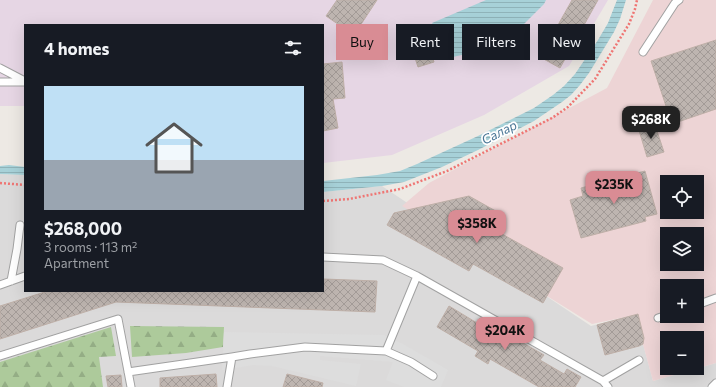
<!DOCTYPE html>
<html lang="en">
<head>
<meta charset="utf-8">
<style>
  :root { --surface:#171b24; --page:#20242c; --text:#f1f3f6; --muted:#9ea1a6; --accent:#d98c94 }
  body { margin:0; font-family:Commissioner,sans-serif; background:var(--page); color:var(--text); height:100vh; display:flex; flex-direction:column; font-size:15px; white-space:nowrap }
  * { box-sizing:border-box; margin:0 }
  p { font-size:13px; color:var(--muted) }
  .icon { flex:none; width:22px; height:22px; fill:none; stroke:currentColor; stroke-width:2; stroke-linecap:round; stroke-linejoin:round }
  .map { position:relative; flex:1; overflow:hidden }
  .details { position:absolute; left:24px; top:24px; width:300px; height:268px; display:flex; flex-direction:column; background:var(--surface); border-radius:0px; box-shadow:0 4px 16px #0002 }
  .details>* { flex:none }
  .top-card { position:absolute; left:336px; top:24px; width:320px; height:36px; display:flex; gap:8px }
  .tools { position:absolute; left:660px; top:175px; display:grid; gap:8px }
  .tools a { display:grid; place-items:center; width:44px; height:44px; border-radius:0px; background:var(--surface); box-shadow:0 4px 16px #0002; font-size:20px }
  .price { position:absolute; translate:-50% -34px; padding:0 9px; border-radius:8px; background:var(--accent); color:#111; font-size:13px; line-height:26px; filter:drop-shadow(0 1px 2px #0008) }
  .price::after { content:''; position:absolute; left:50%; top:24px; width:12px; height:9px; margin-left:-6px; background:inherit; clip-path:polygon(0 0,100% 0,50% 100%) }
  .price.on { background:#222; color:#fff }
  ul { padding:0; list-style:none }
  li { display:grid; align-content:center; gap:8px; height:212px; padding:0 20px }
  li span { display:grid; place-items:center; height:124px; border-radius:0px; color:#555 }
  li>.icon { margin-inline-start:auto }
  span .icon { width:72px; height:72px; fill:#fffc; stroke-width:1 }
  li b { font-size:17px }
  h2 { display:flex; justify-content:space-between; align-items:center; height:48px; padding:0 20px; font-size:17px }
  .chip { padding:0 14px; border-radius:0px; background:var(--surface); box-shadow:0 4px 16px #0002; font-size:14px; line-height:36px }
  .chip.on { background:var(--accent); color:#111 }
  .map>svg:first-child { display:block }
  .residential { fill:#dbdada }
  .commercial { fill:#edd4d5; fill-rule:evenodd }
  .industrial { fill:#e6d6e4 }
  .forest { fill:url(#forest-firs) }
  .parking { fill:#ddd }
  .water { fill:url(#water-rules) }
  .building { fill:url(#building-cross-hatch); stroke:#beafa7 }
  .lines { fill:none; stroke-linecap:round; stroke-linejoin:round }
  .lane-casing { stroke:#a1a1a1; stroke-width:9 }
  .path { stroke:#ef7573; stroke-width:2.5; stroke-dasharray:2 2; stroke-linecap:butt }
  .lane { stroke:#fff; stroke-width:7 }
  .labels { text-anchor:middle; dominant-baseline:central; stroke-width:3.5; stroke-linejoin:round; paint-order:stroke }
  .water-label { font-size:13px; font-style:italic; fill:#4b7796; stroke:#fff }
</style>
</head>
<body>
<div class="map">
<svg width="716" height="387" viewBox="0 0 716 387">
  <defs>
    <pattern id="forest-firs" width="22" height="20" patternUnits="userSpaceOnUse"><rect width="22" height="20" fill="#adca9b"/><path d="M5 1l3.5 6h-7zM16 11l3.5 6h-7z" fill="#94ad85"/></pattern>
    <pattern id="water-rules" width="6" height="5" patternUnits="userSpaceOnUse"><rect width="6" height="5" fill="#a7d1d8"/><path d="M0 2.5h6" fill="none" stroke="#8fb3b9"/></pattern>
    <pattern id="building-cross-hatch" width="8" height="8" patternUnits="userSpaceOnUse"><rect width="8" height="8" fill="#beb5b0"/><path d="M0 0l8 8M0 8l8-8" fill="none" stroke="#a39b97"/></pattern>
  </defs>
  <rect width="100%" height="100%" fill="#ede9e4"/>
  <path class="residential" d="M0,174l25,1v116h298v-99l59,-6 209,140 44,-12 18,67 63,-18v24h-716z"/>
  <path class="commercial" d="M653,0h63v363l-63,18 -18,-66 -43,9 -190,-118 27,-23 178,-95zM667,182h30v30h-30zM667,234h30v30h-30zM667,286h30v30h-30zM667,338h30v30h-30z"/>
  <path class="industrial" d="M0,0h608l-39,66 -85,49 -92,40 -69,8v-138h-298v81h-25z"/>
  <path class="forest" d="M130,326l94,1 -1,20 -37,6 -54,4z
    M111,327l5,29 -17,1 4,30h-103v-25z"/>
  <path class="parking" d="M224,332l160,3 19,9 45,26 -7,17h-37l-18,-7 7,-18 -73,-6v4l41,4 -5,22 -84,-20 -18,-1 -32,5z"/>
  <path class="water" d="M486,0h60l-2,4 -31,31 -13,7 -20,8 -14,4 -13,3 -6,-4 -15,-30z
    M617,0h9l-6,19 -6,13 -25,41 -9,12 -9,10 -9,7 -28,19 -56,29 -36,17 -38,15 -22,4 -59,6v-11l54,-6 23,-4 17,-7 61,-28 56,-28 19,-13 11,-9 11,-12 23,-34 10,-17z
    M9,165l16,2v8l-25,-1v-8z"/>
  <path class="building" d="M337,0h40l-23,35 -28,-19z
    M572,0h26l-38,68 -20,-11z
    M426,38l8,24 -16,5 -8,-24z
    M716,40v69l-44,15 -21,-63z
    M342,62l3,36 -12,1 5,29 -15,3v-67z
    M654,122l10,30 -17,5 -9,-30z
    M645,171l12,43 -12,3 1,4 -65,17 -11,-38 13,-4 -2,-8z
    M469,196l32,18 -8,15 70,39 -20,35 -70,-39 -4,7 -82,-46 7,-12z
    M323,279l54,2 -2,31 -259,-10 -116,37v-33l48,-15h275z
    M449,306l28,17 3,-5 13,8 -3,5 23,13 3,-5 28,16 -4,5 24,14 3,-5 14,8 -6,10h-36l-49,-28 -2,5 -13,-8 3,-5 -41,-24z
    M638,314l6,24 -1,6 -4,2 -34,9 -8,-30z
    M216,374l1,13h-57v-9z
    M287,374l36,9 -1,4h-39z
    M121,375l1,12h-14l-2,-11z"/>
  <g class="lines">
    <g class="lane-casing">
      <path id="lane" d="M643,52l32,-49 4,-3
        M0,68l25,13
        M0,82h24
        M323,257l60,3 34,16
        M11,281l6,-32 3,-24
        M0,285l25,-9
        M697,305l19,-7
        M658,318l9,-3
        M386,351l31,-75 186,105 5,6
        M0,356l118,-37 13,68
        M128,372l104,-15 18,-3 55,-7 81,4 25,11 22,14
        M603,381l36,-21
        M227,387l5,-30
        M712,387l4,-4"/>
    </g>
    <path class="path" d="M0,183l25,2
      M323,201l26,-2 51,-10 47,-18 105,-53 16,-11 27,-28 34,-55 6,-15 2,-9"/>
    <use href="#lane" class="lane"/>
  </g>
  <g class="labels">
    <g class="water-label">
      <text transform="translate(499 132) rotate(-27)">Салар</text>
    </g>
  </g>
</svg>
<div class="tools">
<a><svg class="icon" aria-label="locate" viewBox="0 0 24 24"><circle cx="12" cy="12" r="6"/><path d="M12 2v4M12 18v4M2 12h4M18 12h4"/></svg></a>
<a><svg class="icon" aria-label="layers" viewBox="0 0 24 24"><path d="M12 4l9 5-9 5-9-5zM3 14l9 5 9-5"/></svg></a>
<a>+</a>
<a>−</a>
</div>
<b class="price on" style="left:651px;top:140px">$268K</b>
<b class="price" style="left:614px;top:205px">$235K</b>
<b class="price" style="left:477px;top:244px">$358K</b>
<b class="price" style="left:505px;top:351px">$204K</b>
<div class="top-card">
<a class="chip on">Buy</a>
<a class="chip">Rent</a>
<a class="chip">Filters</a>
<a class="chip">New</a>
</div>
<section class="details">
<h2>4 homes<svg class="icon" aria-label="filters" viewBox="0 0 24 24"><path d="M4 7h16M4 17h16"/><circle cx="9" cy="7" r="2"/><circle cx="15" cy="17" r="2"/></svg></h2>
<ul>
<li><span style="background:linear-gradient(#bfe0f5 60%,#9aa5b1 0)"><svg class="icon" aria-label="home" viewBox="0 0 24 24"><path d="M3 11l9-7 9 7M6 9v11h12V9"/></svg></span><div><b>$268,000</b><p>3 rooms · 113 m²</p><p>Apartment</p></div></li>
</ul>
</section>
</div>
</body>
</html>
